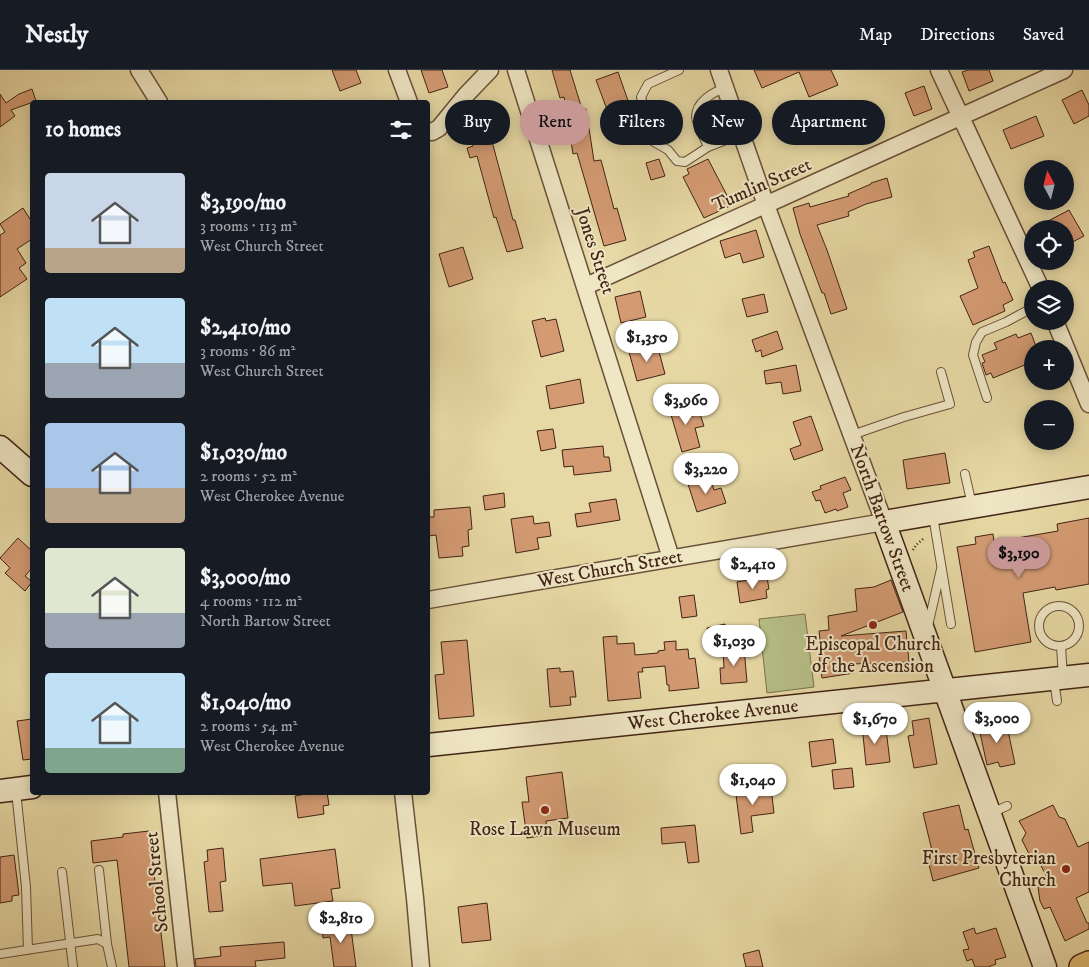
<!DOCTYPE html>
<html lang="en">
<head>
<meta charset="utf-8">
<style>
  :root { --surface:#171b24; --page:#242831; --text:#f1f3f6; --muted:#9ea1a6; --line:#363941; --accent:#c59692 }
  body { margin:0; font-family:"IM FELL DW Pica",serif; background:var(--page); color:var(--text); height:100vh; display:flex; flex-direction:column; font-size:19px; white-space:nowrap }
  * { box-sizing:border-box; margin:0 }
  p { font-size:16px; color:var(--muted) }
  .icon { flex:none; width:28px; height:28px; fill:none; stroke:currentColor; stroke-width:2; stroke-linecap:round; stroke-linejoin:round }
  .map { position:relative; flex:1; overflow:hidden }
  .side { position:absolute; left:30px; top:30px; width:400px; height:695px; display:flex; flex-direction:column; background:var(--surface); border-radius:5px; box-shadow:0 2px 12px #0003 }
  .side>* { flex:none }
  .top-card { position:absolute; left:445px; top:30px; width:475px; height:45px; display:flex; gap:10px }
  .needle { width:32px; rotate:353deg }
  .fabs { position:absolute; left:1024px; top:90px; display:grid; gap:10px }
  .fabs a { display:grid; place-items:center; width:50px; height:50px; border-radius:50%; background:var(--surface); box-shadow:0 2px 12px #0003; font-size:25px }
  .price { position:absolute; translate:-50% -42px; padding:0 11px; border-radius:18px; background:#fff; color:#222; font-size:16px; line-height:32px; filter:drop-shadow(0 1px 2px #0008) }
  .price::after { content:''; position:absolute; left:50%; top:30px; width:15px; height:11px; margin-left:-8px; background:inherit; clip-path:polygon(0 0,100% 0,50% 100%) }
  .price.current { background:var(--accent); color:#111 }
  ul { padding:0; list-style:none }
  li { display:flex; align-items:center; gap:15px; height:125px; padding:0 15px }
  li span { display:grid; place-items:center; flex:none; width:140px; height:100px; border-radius:5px; color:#555 }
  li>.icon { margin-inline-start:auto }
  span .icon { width:60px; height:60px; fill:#fffc; stroke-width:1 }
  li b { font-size:21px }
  h2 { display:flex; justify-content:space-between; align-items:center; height:60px; padding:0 15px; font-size:21px }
  .tag { padding:0 18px; border-radius:22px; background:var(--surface); box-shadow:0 2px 12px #0003; font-size:18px; line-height:45px }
  .tag.current { background:var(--accent); color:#111 }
  header { display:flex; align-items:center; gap:30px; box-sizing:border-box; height:70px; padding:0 25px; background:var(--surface); border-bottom:1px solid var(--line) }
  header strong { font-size:24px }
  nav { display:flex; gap:28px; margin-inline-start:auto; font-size:18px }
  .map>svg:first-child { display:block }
  .green { fill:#b6bf86; stroke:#7c714e }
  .building { fill:#d49b73; stroke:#412315 }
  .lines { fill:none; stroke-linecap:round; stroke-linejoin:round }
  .lane-casing { stroke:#6a5039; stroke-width:10 }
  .street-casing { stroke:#6a5039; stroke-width:19 }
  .secondary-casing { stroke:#412315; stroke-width:25 }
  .primary-casing { stroke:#412315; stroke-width:28 }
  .path { stroke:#412315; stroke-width:2.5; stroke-dasharray:1 2.5; stroke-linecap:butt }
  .lane { stroke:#efe6c4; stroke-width:8 }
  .street { stroke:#efe6c4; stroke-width:16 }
  .secondary { stroke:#efe6c4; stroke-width:22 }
  .primary { stroke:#e4bc72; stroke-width:25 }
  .poi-dot { fill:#8f2418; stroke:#efe6c4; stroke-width:2 }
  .labels { text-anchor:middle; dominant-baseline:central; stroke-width:4; stroke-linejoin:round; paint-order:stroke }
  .street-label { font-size:19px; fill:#412315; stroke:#efe6c4 }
  .poi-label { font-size:19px; fill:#412315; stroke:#efe6c4 }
</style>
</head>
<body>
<header>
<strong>Nestly</strong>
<nav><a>Map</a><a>Directions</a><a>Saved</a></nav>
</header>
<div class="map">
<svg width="1089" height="897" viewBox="0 0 1089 897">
  <rect width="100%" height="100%" fill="#e7d9a5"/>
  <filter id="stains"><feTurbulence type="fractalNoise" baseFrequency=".004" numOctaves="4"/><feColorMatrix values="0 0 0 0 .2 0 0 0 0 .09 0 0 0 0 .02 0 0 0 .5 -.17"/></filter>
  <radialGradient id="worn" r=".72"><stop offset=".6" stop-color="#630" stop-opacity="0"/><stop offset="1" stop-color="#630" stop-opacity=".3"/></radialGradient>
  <path class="green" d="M805,544l9,73 -47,6 -8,-74z"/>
  <path class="building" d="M332,0h24l5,13 -21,8z
    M421,0h21l6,17 -19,6z
    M552,0h18l12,39h4l8,52 7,-1 13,49 3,-1 9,32 -22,6 -27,-93 -4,1 -9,-57 -4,1z
    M754,0h77l7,15 -29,12 -10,-25 -37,16z
    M968,0h21l4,11 -24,10 -7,-19z
    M618,2l15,43 -21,8 -16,-43z
    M924,16l8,23 -18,7 -9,-23z
    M32,19l4,12 -25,9 4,6 -15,11v-33l6,9 13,-9z
    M1082,20l7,15v11l-15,8 -12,-24z
    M834,43l7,22 -13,4 -8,-22z
    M1036,46l8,20 -33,13 -8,-19z
    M489,60l24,90h2l8,28 -16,4 -11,-35 -2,1 -17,-62 -7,2 -3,-10 6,-2 -3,-10z
    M659,89l6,17 -14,4 -5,-17z
    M708,89l24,46 -28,13 -21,-41 6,-3 -2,-5z
    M887,108l5,19 -26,7 -18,8 1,4 -32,9 10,25 20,59 -16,5 -7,-21h-2l-22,-59 -7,-26 16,-5 1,4 39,-11 -1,-2 23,-10v-1z
    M23,138l9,14v17l-15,10 9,14 -7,5 8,11 -27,18v-62l5,-3 -5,-8z
    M1069,140l15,26 -19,10v-17h-32z
    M756,160l8,27 -21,6 -3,-10 -15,5 -5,-17z
    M989,176l14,37 2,-1 8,18 -10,5 2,6 -32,14 -13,-29 18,-8 -10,-28 7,-3 -2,-5z
    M463,177l10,32 -24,8 -10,-33z
    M640,221l6,26 -25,6 -6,-26z
    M764,224l4,18 -21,5 -5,-18z
    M545,248l1,3 10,-2 8,32 -23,6 -9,-36z
    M777,261l6,18 -21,8 -1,-7 -5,2 -4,-12z
    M1031,263l6,16h-5v13l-39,16 -2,-5 -5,2 -4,-12 3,-1 -3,-7 15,-6 -3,-6 22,-9 2,4z
    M657,274l8,30 -28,7 -8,-29z
    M796,295l5,26 -18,3 -2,-12 -15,2 -2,-13z
    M580,309l4,24 -34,6 -4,-23z
    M688,332l4,14 8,-2 4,12 -9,2 5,19 -18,5 -13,-44z
    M811,346l12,34 -29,10 -4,-11 11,-4 -8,-23z
    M553,359l3,19 -15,3 -4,-20z
    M603,376l1,11h5l2,14 -37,4 -1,-9 -9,1 -2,-17z
    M945,383l5,30 -43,6 -4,-29z
    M710,407l4,13 7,-2 5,15 -29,9 -9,-28z
    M845,407l6,13 -8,3 5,14 -11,4 -1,-2 -11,4 -5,-13 -4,1 -4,-9 9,-3 -1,-3z
    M504,423l1,14 -20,3 -2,-14z
    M616,429l4,21 -43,7 -2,-13 16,-2 -2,-9z
    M470,437l2,22 -4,1 1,16 -7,1 1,9 -24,2 -3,-23 -8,1v-19h6v-7z
    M533,446l1,8 15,-2 2,14 -14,2 2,11 -23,4 -5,-34z
    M1089,448v66l-33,6 -1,-3 -32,6 8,49 -56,10 -18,-105 19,-3 -1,-7 18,-3 1,8 64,-11 -1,-7z
    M18,468l14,13v17l-7,8 7,6 -7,9 -20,-18 5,-5 -10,-10z
    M767,507l2,12 -3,1 1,8 -27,5 -3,-21z
    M891,510l12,32 -62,24 65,-5 3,31 -57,2 2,9 -32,5 -3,-22 3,-1 -3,-24 10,-1 -1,-14 29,-5 -2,-22 19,-2z
    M694,525l3,21 -15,2 -3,-21z
    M725,554l5,20 -19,4 -4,-20z
    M617,566v8l17,-1 1,12 23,-2v-2l7,-1 -1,-8 12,-1v9l12,-1 1,10 6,-1 4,30 -30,3v-6h-2l-2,-19 -23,2 1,4h-5l3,26 -33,3 -5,-64z
    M467,570l7,76 -35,3 -4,-44 9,-1 -3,-32z
    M744,578l3,34 -26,2 -1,-16h4l-1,-18z
    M560,598v4l13,-1 3,26h-6l1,8 -21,2 -3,-38z
    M929,648l8,46 -23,4 -6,-32 6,-1 -2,-14z
    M32,649v40l-9,1 -6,-39z
    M1006,651l9,43 -15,3 -2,-5 -11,3 -8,-37 8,-1 -1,-2z
    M879,653l1,7 6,-1 4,33 -24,3 -4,-40z
    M833,669l3,24 -24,4 -3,-25z
    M852,698l2,19 -20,2 -2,-19z
    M562,702l6,46 -22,3 1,14 -20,3 -5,-36h7l-3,-25z
    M748,716l1,5 22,-3 3,25 -23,3 2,16 -12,2 -6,-47z
    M318,722h9l2,13 -6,1 1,8 -26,4 -3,-22z
    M959,735l6,25 3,-1 11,39 -46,13 -6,-25 6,-1 -10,-42z
    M1053,735l6,12 6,2 13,28 11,-5v50l-13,6 11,25h2v6l-24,12 -15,-34 -6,2 -4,-8 -2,-14 3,-8 5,-4 -6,-11 -8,-4 -10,-20 4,-7 -7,-12z
    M695,755l4,37 -11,1 -3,-21 -23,2 -1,-16z
    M149,761l16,136h-36l-12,-107 -24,3 -2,-22 32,-4v-3z
    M223,778l3,33 -6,1 3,29 -14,1 -5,-50 4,-1 -1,-11z
    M335,779l5,39 -9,1 2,12 -38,5 -3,-23 -29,3 -3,-27z
    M14,785l5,40 -7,1v5l-12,2v-46z
    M487,833l4,37 -29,3 -4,-36z
    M350,851l6,46h-22l-4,-30 -7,1 -1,-13z
    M974,858l2,6 20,-6 10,29 -11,3 1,4 -8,3h-13l-3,-8 -5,2 -4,-11 6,-1 -6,-17z
    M284,872l1,16 -30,3 1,6h-60l-1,-8 26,-3 -1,-9z
    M759,880l4,17h-17l-3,-13z"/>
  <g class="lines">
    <g class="lane-casing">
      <path id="lane" d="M679,0l-31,14 -7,13 13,45 14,8 9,11 8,1 23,-15c-3,-9 -11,-21 -12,-30 0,-15 17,-25 29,-29
        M708,77l33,-13
        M987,328l-14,-43 3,-13 6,-10 24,-10 26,-14
        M852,365l52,-18 46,-13 -9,-32
        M965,404l7,31
        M933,446l18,108
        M1039 556a20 20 0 1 1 40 0a20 20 0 1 1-40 0Z
        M928,556l13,-57
        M1061,576l2,31
        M1054,610l3,21
        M16,721l10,96 2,63
        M991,743l16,-7
        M99,800l8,74
        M62,802l11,95
        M0,884l98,-15 9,5 5,23"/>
    </g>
    <g class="street-casing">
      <path id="street" d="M139,0l20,32
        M397,0l12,32
        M516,0l155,488
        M939,0l102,219
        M428,61l4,1 7,-4 27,-33 24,-25
        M586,216l478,-216
        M1055,251l34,83
        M428,530l456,-78 -118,-317 -47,-135
        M167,722l19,175
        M403,722l12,106 6,69"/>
    </g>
    <g class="secondary-casing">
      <path id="secondary" d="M0,377l32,28
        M428,675l661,-70
        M0,721l32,-4
        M1045,897l-161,-445 205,-35"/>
    </g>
    <g class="primary-casing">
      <path id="primary" d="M1082,897l7,-3"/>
    </g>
    <path class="path" d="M913,480l3,-5 7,-6"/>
    <use href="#lane" class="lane"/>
    <use href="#street" class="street"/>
    <use href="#secondary" class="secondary"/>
    <use href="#primary" class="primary"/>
  </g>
  <g class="poi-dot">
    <circle cx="873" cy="555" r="5"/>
    <circle cx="545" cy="740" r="5"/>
    <circle cx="1066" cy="799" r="5"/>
  </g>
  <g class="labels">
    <g class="street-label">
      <text transform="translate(762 115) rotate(-24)">Tumlin Street</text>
      <text transform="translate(595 181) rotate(72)">Jones Street</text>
      <text transform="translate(882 448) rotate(70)">North Bartow Street</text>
      <text transform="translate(610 499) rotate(-10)">West Church Street</text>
      <text transform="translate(713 645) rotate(-6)">West Cherokee Avenue</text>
      <text transform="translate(157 812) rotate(-96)">School Street</text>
    </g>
    <g class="poi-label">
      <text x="873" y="574">Episcopal Church<tspan x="873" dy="22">of the Ascension</tspan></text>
      <text x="545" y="759">Rose Lawn Museum</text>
      <text x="1056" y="788" text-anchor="end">First Presbyterian<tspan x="1056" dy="22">Church</tspan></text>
    </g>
  </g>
  <rect width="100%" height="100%" filter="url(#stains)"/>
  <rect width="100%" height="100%" fill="url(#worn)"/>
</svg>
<div class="fabs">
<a><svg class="needle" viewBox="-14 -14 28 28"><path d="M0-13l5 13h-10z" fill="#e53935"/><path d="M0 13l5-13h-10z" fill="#9ea1a6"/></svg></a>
<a><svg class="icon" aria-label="locate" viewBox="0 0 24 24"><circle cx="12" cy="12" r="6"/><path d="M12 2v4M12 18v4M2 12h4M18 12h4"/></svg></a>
<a><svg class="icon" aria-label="layers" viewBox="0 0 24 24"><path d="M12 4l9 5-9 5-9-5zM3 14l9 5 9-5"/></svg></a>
<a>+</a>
<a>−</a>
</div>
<b class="price" style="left:647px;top:293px">$1,350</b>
<b class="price" style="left:686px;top:356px">$3,960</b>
<b class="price" style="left:706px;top:425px">$3,220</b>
<b class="price current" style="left:1019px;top:509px">$3,190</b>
<b class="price" style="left:753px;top:520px">$2,410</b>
<b class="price" style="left:734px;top:597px">$1,030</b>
<b class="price" style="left:997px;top:674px">$3,000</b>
<b class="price" style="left:875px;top:675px">$1,670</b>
<b class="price" style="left:753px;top:736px">$1,040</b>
<b class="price" style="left:341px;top:874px">$2,810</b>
<div class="top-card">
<a class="tag">Buy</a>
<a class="tag current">Rent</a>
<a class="tag">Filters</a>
<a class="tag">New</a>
<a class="tag">Apartment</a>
</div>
<section class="side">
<h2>10 homes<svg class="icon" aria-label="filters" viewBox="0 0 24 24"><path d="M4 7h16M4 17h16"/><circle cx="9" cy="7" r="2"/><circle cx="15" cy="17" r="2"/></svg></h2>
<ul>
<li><span style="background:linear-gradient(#c9d6e8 75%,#b9a48a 0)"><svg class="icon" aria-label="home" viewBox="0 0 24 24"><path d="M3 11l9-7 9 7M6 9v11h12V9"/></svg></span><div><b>$3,190/mo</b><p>3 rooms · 113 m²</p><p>West Church Street</p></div></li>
<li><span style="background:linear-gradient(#bfe0f5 65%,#9aa5b1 0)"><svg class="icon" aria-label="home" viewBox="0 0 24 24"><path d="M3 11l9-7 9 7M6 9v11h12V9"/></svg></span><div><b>$2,410/mo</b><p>3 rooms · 86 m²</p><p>West Church Street</p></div></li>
<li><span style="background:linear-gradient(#a9c7e8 65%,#b9a48a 0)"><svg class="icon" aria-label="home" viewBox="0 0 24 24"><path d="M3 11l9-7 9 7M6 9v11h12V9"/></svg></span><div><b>$1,030/mo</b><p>2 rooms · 52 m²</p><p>West Cherokee Avenue</p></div></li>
<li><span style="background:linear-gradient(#dfe7d0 65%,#9aa5b1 0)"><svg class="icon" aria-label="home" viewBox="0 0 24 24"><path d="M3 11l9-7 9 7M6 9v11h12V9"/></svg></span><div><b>$3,000/mo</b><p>4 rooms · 112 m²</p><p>North Bartow Street</p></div></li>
<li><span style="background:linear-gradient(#bfe0f5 75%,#7fa58c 0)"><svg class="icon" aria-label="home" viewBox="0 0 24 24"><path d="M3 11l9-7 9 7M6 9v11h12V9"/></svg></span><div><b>$1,040/mo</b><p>2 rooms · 54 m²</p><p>West Cherokee Avenue</p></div></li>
</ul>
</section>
</div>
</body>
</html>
